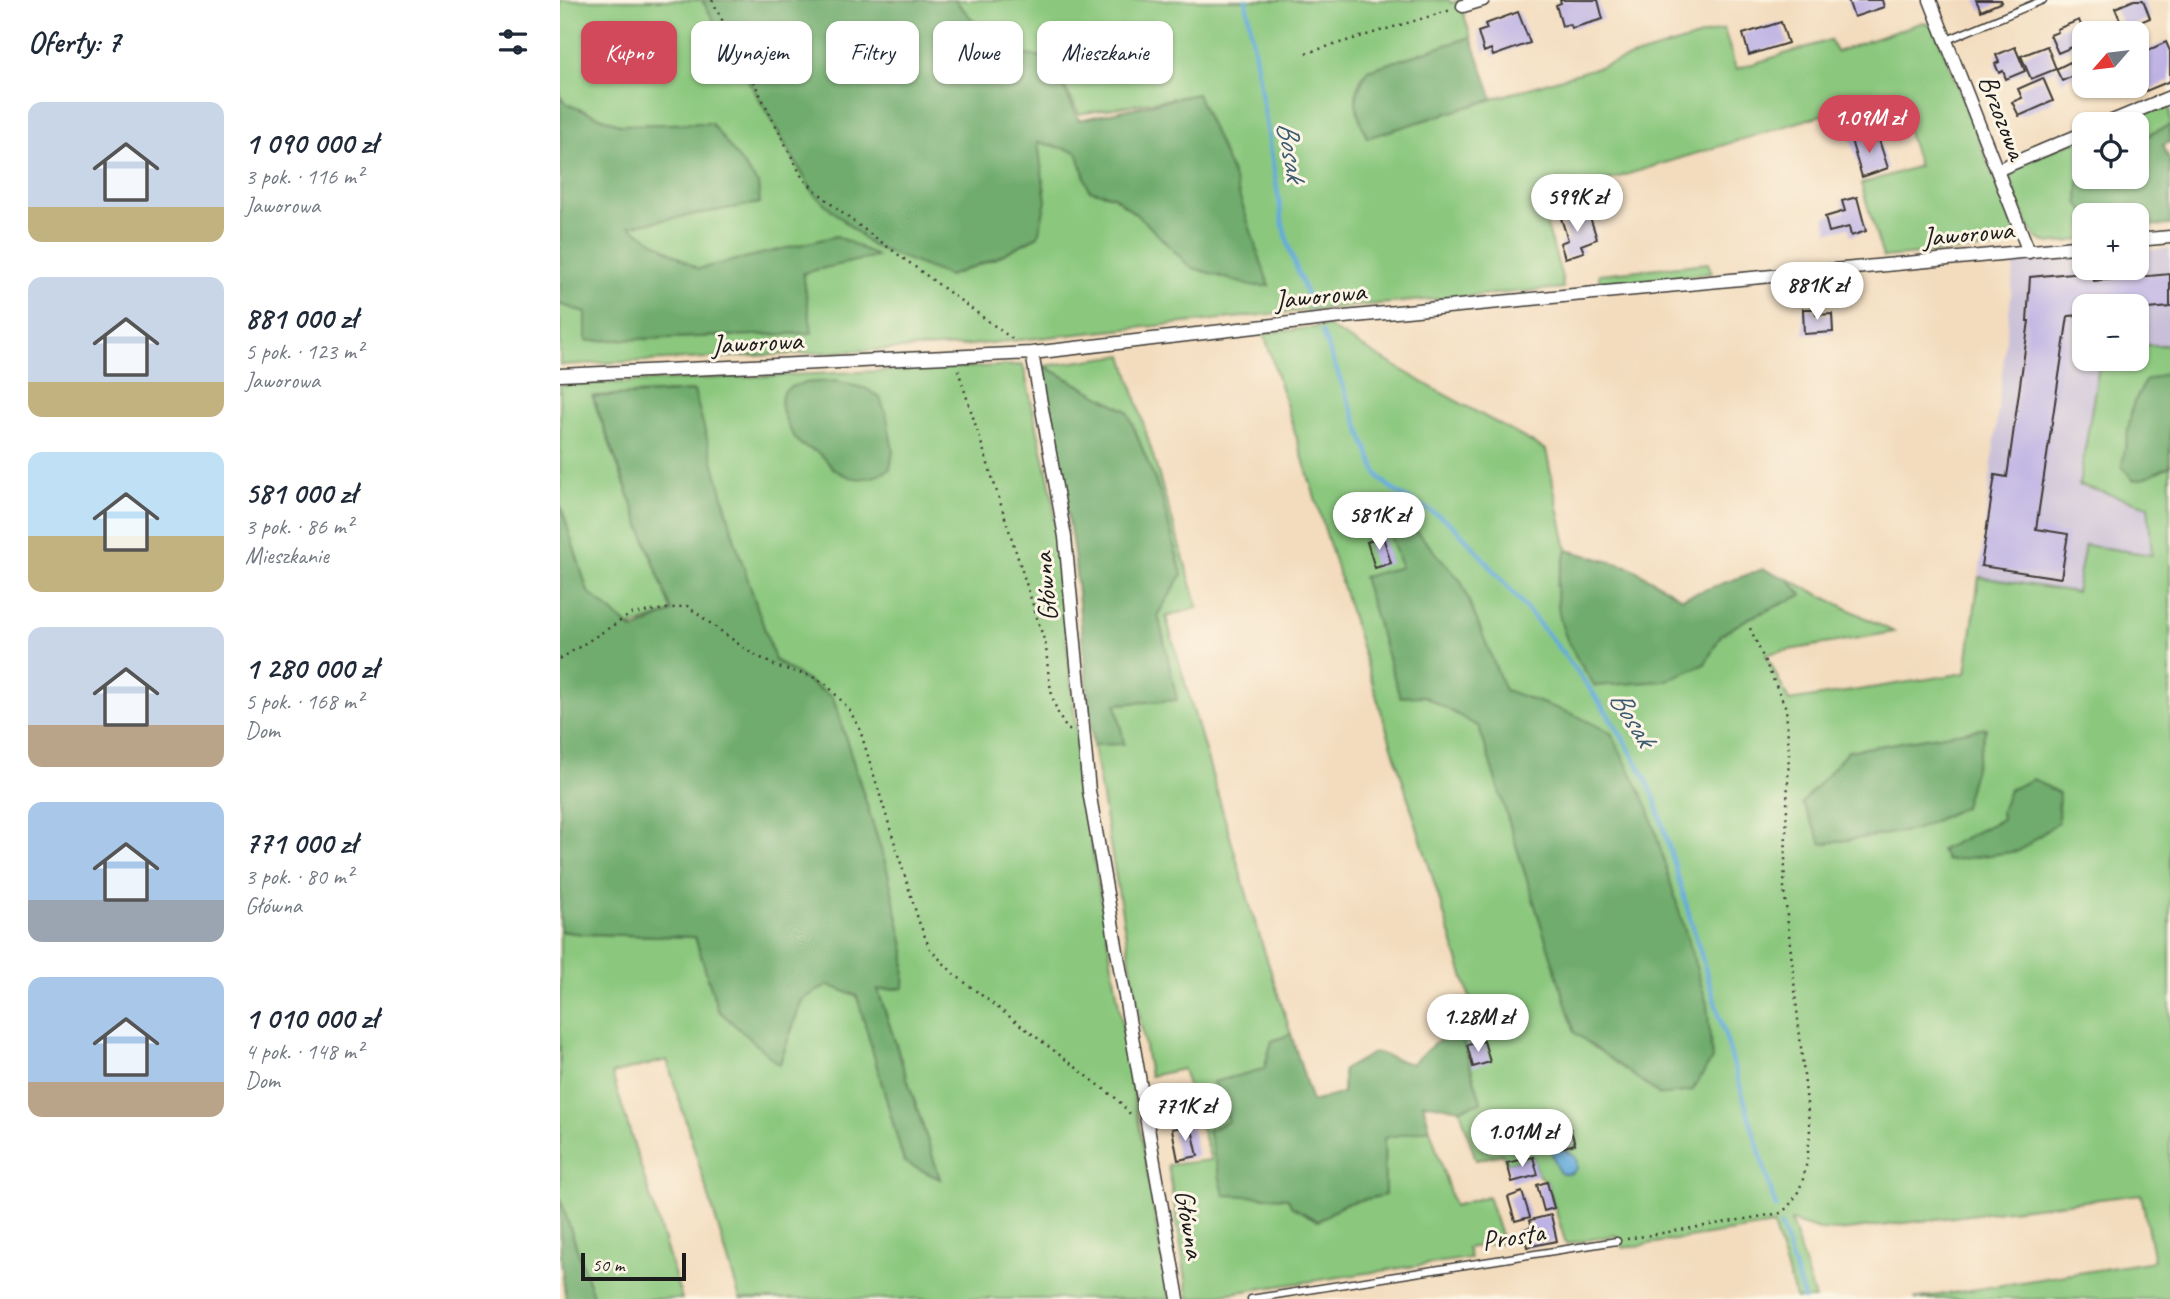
<!DOCTYPE html>
<html lang="pl">
<head>
<meta charset="utf-8">
<style>
  :root { --surface:#fff; --page:#f6f6f7; --text:#1f2937; --muted:#747a83; --accent:#d1495b }
  body { margin:0; font-family:Caveat,sans-serif; background:var(--page); color:var(--text); height:100vh; display:flex; flex-direction:column; font-size:26px; white-space:nowrap }
  * { box-sizing:border-box; margin:0 }
  p { font-size:23px; color:var(--muted) }
  .icon { flex:none; width:38px; height:38px; fill:none; stroke:currentColor; stroke-width:2; stroke-linecap:round; stroke-linejoin:round }
  .map { position:relative; flex:1; overflow:hidden }
  .panel { display:flex; flex-direction:column; background:var(--surface); width:560px }
  .panel>* { flex:none }
  .banner { position:absolute; left:21px; top:21px; width:665px; height:63px; display:flex; gap:14px }
  .needle { width:46px; rotate:242deg }
  .tools { position:absolute; left:1512px; top:21px; display:grid; gap:14px }
  .tools a { display:grid; place-items:center; width:77px; height:77px; border-radius:14px; background:var(--surface); box-shadow:0 2px 5px #0004; font-size:35px }
  .scale { position:absolute; left:21px; bottom:18px; width:105px; box-sizing:border-box; padding-left:7px; border:4px solid #1c1c1c; border-top:0; font-size:19px; line-height:24px; white-space:nowrap; color:#1c1c1c; -webkit-text-stroke:5px #fcf5e5; paint-order:stroke }
  .price { position:absolute; translate:-50% -60px; padding:0 16px; border-radius:24px; background:#fff; color:#222; font-size:23px; line-height:46px; filter:drop-shadow(0 2px 4px #0008) }
  .price::after { content:''; position:absolute; left:50%; top:42px; width:21px; height:16px; margin-left:-10px; background:inherit; clip-path:polygon(0 0,100% 0,50% 100%) }
  .price.current { background:var(--accent); color:#fff }
  ul { padding:0; list-style:none }
  li { display:flex; align-items:center; gap:21px; height:175px; padding:0 28px }
  li span { display:grid; place-items:center; flex:none; width:196px; height:140px; border-radius:14px; color:#555 }
  li>.icon { margin-inline-start:auto }
  span .icon { width:84px; height:84px; fill:#fffc; stroke-width:1 }
  li b { font-size:30px }
  h2 { display:flex; justify-content:space-between; align-items:center; height:84px; padding:0 28px; font-size:30px }
  .pill { padding:0 24px; border-radius:14px; background:var(--surface); box-shadow:0 2px 5px #0004; font-size:24px; line-height:63px }
  .pill.current { background:var(--accent); color:#fff }
  main { display:flex; flex:1; min-height:0 }
  .map>svg:first-child { display:block }
  .industrial { fill:#c9bfd8 }
  .green { fill:#8bc87e; stroke:#54724d; stroke-width:2 }
  .forest { fill:#70ac6d; stroke:#466444; stroke-width:2 }
  .water { fill:#63abda; stroke:#40647b; stroke-width:2 }
  .lines { fill:none; stroke-linecap:round; stroke-linejoin:round }
  .stream { stroke:#63abda; stroke-width:4.5 }
  .building { fill:#beb2e4 }
  .lane-casing { stroke:#3c3934; stroke-width:9 }
  .street-casing { stroke:#3c3934; stroke-width:15 }
  .path { stroke:#3c3934; stroke-width:2.5; stroke-dasharray:2 5; stroke-linecap:butt }
  .lane { stroke:#fff; stroke-width:6 }
  .street { stroke:#fff; stroke-width:12 }
  .labels { text-anchor:middle; dominant-baseline:central; stroke-width:6; stroke-linejoin:round; paint-order:stroke }
  .street-label { font-size:28px; fill:#1c1c1c; stroke:#fcf5e5 }
  .water-label { font-size:30px; font-style:italic; fill:#3c5c71; stroke:#fcf5e5 }
</style>
</head>
<body>
<main>
<section class="panel">
<h2>Oferty: 7<svg class="icon" aria-label="filters" viewBox="0 0 24 24"><path d="M4 7h16M4 17h16"/><circle cx="9" cy="7" r="2"/><circle cx="15" cy="17" r="2"/></svg></h2>
<ul>
<li><span style="background:linear-gradient(#c9d6e8 75%,#c2b280 0)"><svg class="icon" aria-label="home" viewBox="0 0 24 24"><path d="M3 11l9-7 9 7M6 9v11h12V9"/></svg></span><div><b>1 090 000 zł</b><p>3 pok. · 116 m²</p><p>Jaworowa</p></div></li>
<li><span style="background:linear-gradient(#c9d6e8 75%,#c2b280 0)"><svg class="icon" aria-label="home" viewBox="0 0 24 24"><path d="M3 11l9-7 9 7M6 9v11h12V9"/></svg></span><div><b>881 000 zł</b><p>5 pok. · 123 m²</p><p>Jaworowa</p></div></li>
<li><span style="background:linear-gradient(#bfe0f5 60%,#c2b280 0)"><svg class="icon" aria-label="home" viewBox="0 0 24 24"><path d="M3 11l9-7 9 7M6 9v11h12V9"/></svg></span><div><b>581 000 zł</b><p>3 pok. · 86 m²</p><p>Mieszkanie</p></div></li>
<li><span style="background:linear-gradient(#c9d6e8 70%,#b9a48a 0)"><svg class="icon" aria-label="home" viewBox="0 0 24 24"><path d="M3 11l9-7 9 7M6 9v11h12V9"/></svg></span><div><b>1 280 000 zł</b><p>5 pok. · 168 m²</p><p>Dom</p></div></li>
<li><span style="background:linear-gradient(#a9c7e8 70%,#9aa5b1 0)"><svg class="icon" aria-label="home" viewBox="0 0 24 24"><path d="M3 11l9-7 9 7M6 9v11h12V9"/></svg></span><div><b>771 000 zł</b><p>3 pok. · 80 m²</p><p>Główna</p></div></li>
<li><span style="background:linear-gradient(#a9c7e8 75%,#b9a48a 0)"><svg class="icon" aria-label="home" viewBox="0 0 24 24"><path d="M3 11l9-7 9 7M6 9v11h12V9"/></svg></span><div><b>1 010 000 zł</b><p>4 pok. · 148 m²</p><p>Dom</p></div></li>
</ul>
</section>
<div class="map">
<svg width="1610" height="1299" viewBox="0 0 1610 1299">
  <rect width="100%" height="100%" fill="#fcf5e5"/>
  <filter id="ink" filterUnits="userSpaceOnUse"><feTurbulence type="fractalNoise" baseFrequency=".0143" numOctaves="2"/><feDisplacementMap in="SourceGraphic" scale="14" xChannelSelector="R" yChannelSelector="G"/><feConvolveMatrix kernelMatrix="1 2 1 2 8 2 1 2 1" color-interpolation-filters="sRGB"/></filter>
  <filter id="wash" filterUnits="userSpaceOnUse"><feTurbulence type="fractalNoise" baseFrequency=".00686" numOctaves="4" result="noise"/><feDisplacementMap in="SourceGraphic" scale="28" xChannelSelector="R" yChannelSelector="G"/><feGaussianBlur stdDeviation="1.57" result="paint"/><feColorMatrix in="noise" values="0 0 0 0 0 0 0 0 0 0 0 0 0 0 0 0 0 1.4 0 .05"/><feComposite in="paint" operator="in"/></filter>
  <g filter="url(#wash)">
    <rect width="100%" height="100%" fill="#f3dcbd"/>
    <path class="industrial" d="M1610,248v97h-33v-39h-53v53h16l-21,126 69,21 4,49 -75,37 -98,-15 36,-317 69,-5v13h53v-17z"/>
    <path class="green" d="M0,0h142l112,194 135,82 47,-18 42,-22 7,-41 -8,-54 44,10 8,39 24,6 30,24 108,66 18,-1 -72,-191 -118,20 -30,-57 -46,-3 -48,-54h494l2,3 8,-3 12,37 -103,33c-21,21 -10,43 -1,67l357,-108 12,40 94,-29 6,12 87,-30 9,3 7,14 75,189v8l-6,9 -13,3 -112,9 -22,-73 58,-18 -22,-69 -62,14 -295,90 22,77 1,10 -253,22 -349,36 -401,19v-61l26,9 1,28 224,-8 -8,-60 73,-17 -40,-20 -138,34 -70,-44 132,-23 -49,-80 -90,2 -55,-21 -6,-8z
      M1610,101v24l-33,15v-16h-21z
      M1524,138v36l-5,6 -1,23 9,12h-3v24c-13,2 -31,7 -44,1 -13,-7 -24,-46 -30,-60 4,-19 56,-34 74,-42z
      M1148,263l4,10 -113,13v-12z
      M767,326l109,64 110,60 21,100 -11,36 149,78 16,-29 28,-17 53,-23 -14,-16 106,53 -128,22 23,47 177,-28 13,-96 97,15 9,-47 67,10 -4,-49 -69,-21 21,-126h37v-14h33v954h-256l240,-38 -13,-67 -302,37 -19,-1 -29,-9 24,78h-19l-23,-74 -150,23 -8,-13 -49,9 -19,-62 -9,-7 -5,-18 -26,6 -5,-9 -26,6 -16,-51 21,-8 -21,-69 18,-8 -214,-691z
      M563,355l75,252 -32,10 88,302 37,115 -19,7 -8,28 24,129 30,23 26,-17 41,-9 -1,-57 46,-9 24,77 34,-10 15,46 -36,6 3,10 -281,41 -21,-134 43,-5 -28,-91 -33,7 -57,-331 31,-2 -8,-39 61,-4 -19,-86 24,-40 -21,-79 -34,-84 -83,-45z
      M463,365l29,129 30,295 87,510h-429l-73,-239 -55,14 70,225h-88l-34,-101v-267l23,3 112,3 23,73 62,54 22,-64 26,-15 29,11 47,166 36,16 -62,-188 25,-2 2,-37 -18,-82 -54,-171 -58,-38 -43,-125 -38,-144 -102,5 80,216 -42,15 -42,-35 -28,-89v-118z"/>
    <path class="forest" d="M142,0h253l48,54 46,3 30,63 118,-26 35,79 37,113h-18l-61,-19 -47,-47 -30,-24 -24,-6 -12,-38 -39,-10 8,59 -8,35 -42,22 -47,18 -77,-30 -58,-52z
      M911,37l22,62 -126,39c-12,-32 -17,-38 1,-68z
      M0,96l6,8 55,21 90,-2 47,61 2,19 -131,23 69,43 139,-33 40,20 -74,17 9,60 -226,8v-28l-26,-9z
      M1610,125v17l-7,3 7,16v64l-33,1v-11h-50l-9,-12 1,-24 5,-5v3h53v-37z
      M484,366l83,45 34,84 21,80 -24,39 19,86 -61,4 8,40 -31,1 -19,-192z
      M1606,373l4,3v90l-28,13 -9,1 -11,-14 10,-59 13,-26z
      M276,381l31,8 13,9 7,19 6,35 -3,17c-19,12 -37,14 -56,0 -6,-5 -9,-12 -16,-16 -5,-4 -14,-5 -19,-10 -9,-10 -27,-44 -12,-54 13,-8 34,-7 49,-8z
      M134,391l42,153 39,116 58,38 54,171 18,82 -1,37 -26,2 62,189 -36,-17 -47,-166 -29,-11 -26,15 -23,65 -61,-55 -23,-73 -112,-3 -23,-3v-428l28,89 45,38 39,-18 -79,-215z
      M822,513l22,4 57,64 44,109 70,25 36,18 37,74 59,197 5,55 -20,32 -32,4 -85,-62 -96,-306 -55,-31 -24,1 -37,-120 38,-10z
      M1007,550l63,17 52,31 81,-29 25,10 14,16 -53,23 -28,17 -16,29 -40,17 -70,5c-22,-32 -39,-57 -38,-98 0,-12 7,-26 10,-38z
      M1426,728l-22,79 -49,23 -93,14 -20,-41 46,-52z
      M1473,779l26,14 -1,29 -39,29 -72,10 -6,-11 61,-31 -1,-8 8,-21z
      M900,1032l21,70 -21,7 -37,-6 7,26 -46,9 1,57 -41,9 -26,17 -27,-15 -3,-8 -64,-3 -16,-65 21,-9 -16,-39 51,-13 8,-28 19,-7 21,68 31,-9v-23l32,-18 36,12 24,-21z
      M0,1198l34,101h-28c-6,-30 -6,-69 -6,-101z"/>
    <path class="water" d="M973,1125l9,1 14,17 20,15 1,10c-4,6 -11,8 -18,4l-8,-21 -25,-12 -1,-6z"/>
    <g class="lines">
      <path class="stream" d="M686,0l37,225 8,29 20,52
        M762,332l54,140c16,26 54,33 77,54 20,18 36,40 54,60 56,65 111,132 147,210l122,411
        M1221,1225l23,74"/>
    </g>
    <g id="blocks">
      <path class="building" d="M1000,0h38l5,19 -31,9 -2,-4 -8,2 -6,-21 5,-2z
        M1288,0h34l2,7 -30,10z
        M1416,0h25l1,2 -21,9z
        M1574,0h9l7,18 -26,11 -9,-21z
        M958,12l12,31 -37,13 -2,-7 -7,3 -6,-20 9,-3 -2,-5z
        M1519,20l5,13v9l-26,11 -8,-18 8,-3 -1,-3z
        M1221,22l7,21 -39,12 -6,-21z
        M1606,42l4,9v30l-24,10 -9,-19 9,-4 -6,-14z
        M1487,46l9,23 -25,10 -10,-23z
        M1455,47l10,24 -19,8 -3,-8 -4,2 -4,-9 4,-2 -3,-7z
        M1510,62l6,13 -14,6 -6,-12z
        M1483,78l10,23 -34,15 -7,-14 10,-4 -4,-9z
        M1303,133l3,11 13,-4 9,28 -26,9 -12,-40z
        M1297,197l9,34 -15,5 -2,-9 -20,5 -4,-15 20,-6 -3,-10z
        M1020,211l3,8 7,-2 7,22 -16,6 3,7 -19,6 -5,-15 8,-3 -7,-22z
        M1533,271l1,10 76,-7v33l-33,3v-4h-53v9l-16,1 -32,213 32,5 -7,44 -80,-12 14,-91 12,2 22,-156h-2l3,-44z
        M1243,309h12l1,6 16,-1 1,18 -29,2z
        M823,537l8,26 -16,5 -8,-26z
        M924,1041l6,21 -17,5 -6,-22z
        M1008,1121l7,23 -18,5 -7,-23z
        M631,1125l7,31 -20,4 -6,-31z
        M973,1157l5,18 -26,7 -5,-19z
        M987,1182l7,26 -10,3 -7,-26z
        M962,1192l8,25 -15,4 -7,-24z
        M991,1215l6,26 -30,6 -4,-18 9,-2 -2,-7z"/>
    </g>
  </g>
  <g filter="url(#ink)">
    <use href="#blocks" fill-opacity="0" stroke="#3c3934" stroke-width="2"/>
    <g class="lines">
      <g class="lane-casing">
        <path id="lane" d="M1387,40l96,-40
          M691,1299l366,-58"/>
      </g>
      <g class="street-casing">
        <path id="street" d="M1370,0l99,252
          M903,6l20,-6
          M1545,124l65,-27
          M1437,170l87,-37
          M1577,240l33,-3
          M472,353l33,184 24,254 89,508
          M0,375l472,-22 302,-35 750,-72"/>
      </g>
      <path class="path" d="M152,0l91,179 35,31 177,131
        M746,53l145,-43
        M398,370l88,276c2,28 4,61 22,84h4
        M0,659l71,-45 56,-8 61,45 30,16 33,9 15,8 23,25 11,21 59,192 11,27 24,25 163,125 14,16
        M1067,1239l154,-26c25,-20 26,-51 29,-81l-26,-245 5,-134 -3,-45 -36,-80"/>
      <use href="#lane" class="lane"/>
      <use href="#street" class="street"/>
    </g>
  </g>
  <g class="labels">
    <g class="street-label">
      <text transform="translate(1443 117) rotate(69)">Brzozowa</text>
      <text transform="translate(1408 233) rotate(-5)">Jaworowa</text>
      <text transform="translate(760 295) rotate(-6)">Jaworowa</text>
      <text transform="translate(197 342) rotate(-3)">Jaworowa</text>
      <text transform="translate(485 587) rotate(-95)">Główna</text>
      <text transform="translate(630 1224) rotate(80)">Główna</text>
      <text transform="translate(953 1236) rotate(-9)">Prosta</text>
    </g>
    <g class="water-label">
      <text transform="translate(732 151) rotate(81)">Bosak</text>
      <text transform="translate(1073 718) rotate(58)">Bosak</text>
    </g>
  </g>
</svg>
<div class="tools">
<a><svg class="needle" viewBox="-14 -14 28 28"><path d="M0-13l5 13h-10z" fill="#e53935"/><path d="M0 13l5-13h-10z" fill="#747a83"/></svg></a>
<a><svg class="icon" aria-label="locate" viewBox="0 0 24 24"><circle cx="12" cy="12" r="6"/><path d="M12 2v4M12 18v4M2 12h4M18 12h4"/></svg></a>
<a>+</a>
<a>−</a>
</div>
<div class="scale">50 m</div>
<b class="price current" style="left:1309px;top:155px">1.09M zł</b>
<b class="price" style="left:1017px;top:234px">599K zł</b>
<b class="price" style="left:1257px;top:322px">881K zł</b>
<b class="price" style="left:819px;top:552px">581K zł</b>
<b class="price" style="left:918px;top:1054px">1.28M zł</b>
<b class="price" style="left:625px;top:1143px">771K zł</b>
<b class="price" style="left:962px;top:1169px">1.01M zł</b>
<div class="banner">
<a class="pill current">Kupno</a>
<a class="pill">Wynajem</a>
<a class="pill">Filtry</a>
<a class="pill">Nowe</a>
<a class="pill">Mieszkanie</a>
</div>
</div>
</main>
</body>
</html>
